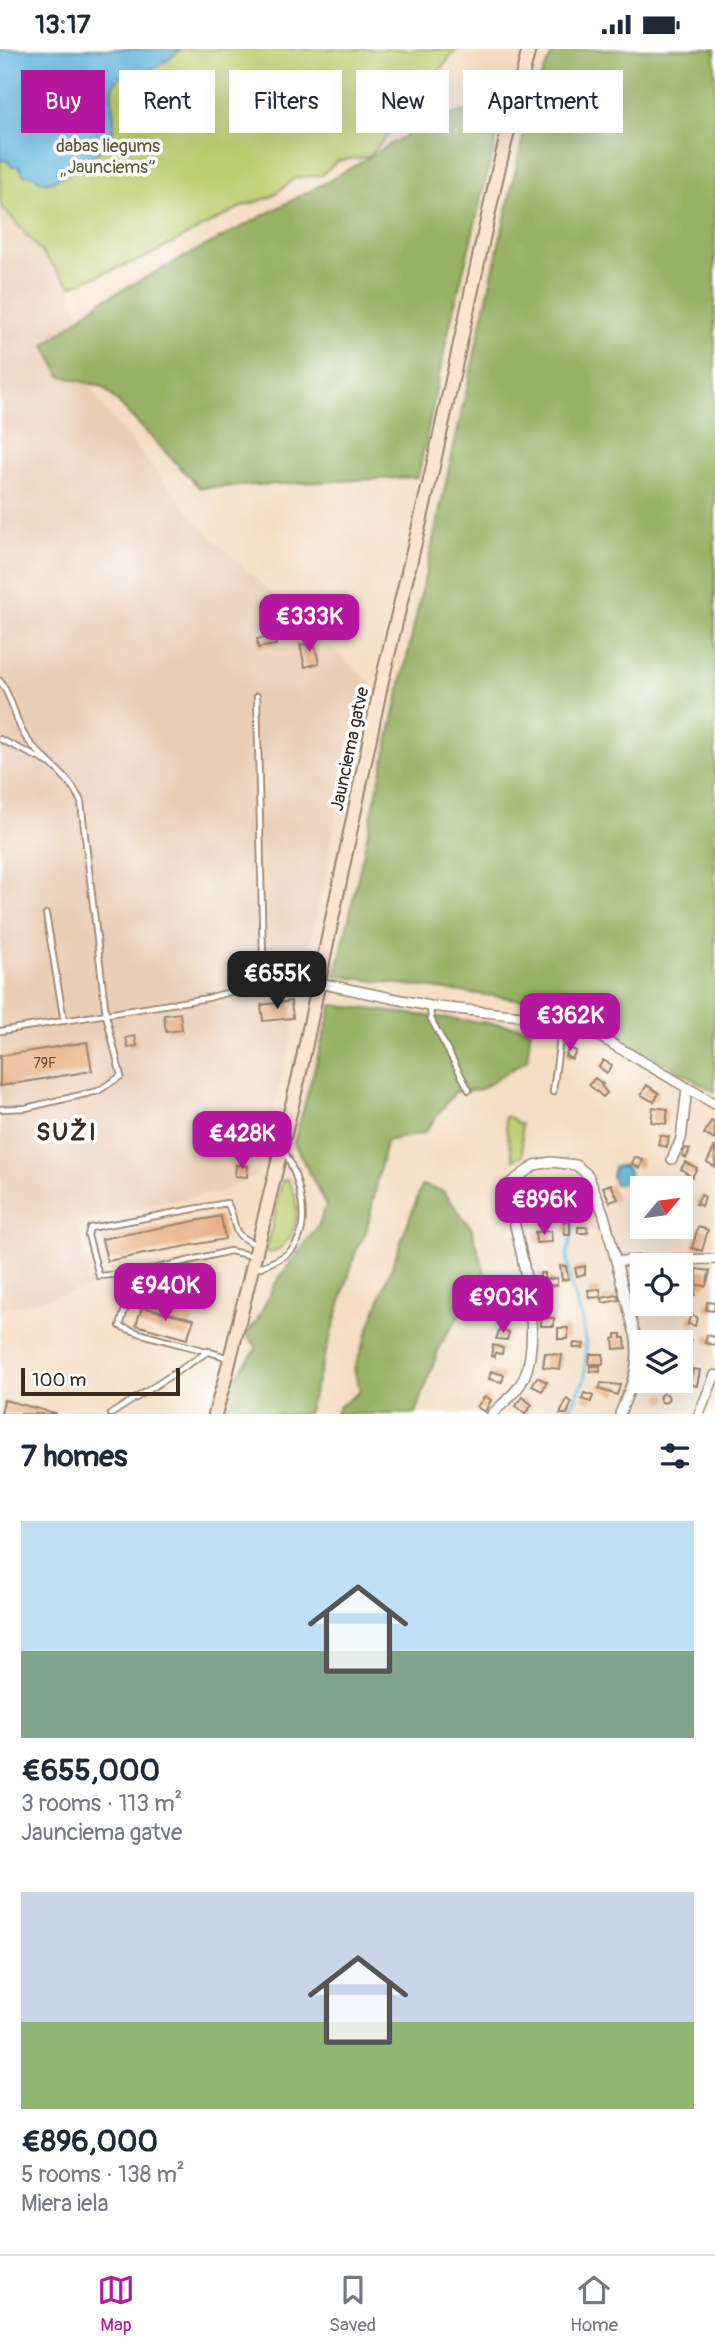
<!DOCTYPE html>
<html lang="en">
<head>
<meta charset="utf-8">
<style>
  :root { --surface:#fff; --page:#f2f2f3; --text:#1f2937; --muted:#747a83; --line:#e0e1e3; --accent:#b5179e }
  body { margin:0; font-family:Pangolin,sans-serif; background:var(--page); color:var(--text); height:100vh; display:flex; flex-direction:column; font-size:26px; white-space:nowrap }
  * { box-sizing:border-box; margin:0 }
  p { font-size:23px; color:var(--muted) }
  .icon { flex:none; width:38px; height:38px; fill:none; stroke:currentColor; stroke-width:2; stroke-linecap:round; stroke-linejoin:round }
  .map { position:relative; height:1365px; overflow:hidden }
  .sheet { display:flex; flex-direction:column; background:var(--surface); flex:1 }
  .sheet>* { flex:none }
  .hud { position:absolute; left:21px; top:21px; width:674px; height:63px; display:flex; gap:14px }
  .needle { width:46px; rotate:61deg }
  .fabs { position:absolute; left:630px; top:1127px; display:grid; gap:14px }
  .fabs a { display:grid; place-items:center; width:63px; height:63px; border-radius:0px; background:var(--surface); box-shadow:0 7px 28px #0002; font-size:35px }
  .scale { position:absolute; left:21px; bottom:18px; width:159px; box-sizing:border-box; padding-left:7px; border:4px solid #3b2a1e; border-top:0; font-size:19px; line-height:24px; white-space:nowrap; color:#3b2a1e; -webkit-text-stroke:5px #fff; paint-order:stroke }
  .price { position:absolute; translate:-50% -60px; padding:0 16px; border-radius:14px; background:var(--accent); color:#fff; font-size:23px; line-height:46px; filter:drop-shadow(0 2px 4px #0008) }
  .price::after { content:''; position:absolute; left:50%; top:42px; width:21px; height:16px; margin-left:-10px; background:inherit; clip-path:polygon(0 0,100% 0,50% 100%) }
  .price.active { background:#222; color:#fff }
  ul { padding:0; list-style:none }
  li { display:grid; align-content:center; gap:14px; height:371px; padding:0 21px }
  li span { display:grid; place-items:center; height:217px; border-radius:0px; color:#555 }
  li>.icon { margin-inline-start:auto }
  span .icon { width:126px; height:126px; fill:#fffc; stroke-width:1 }
  li b { font-size:30px }
  h2 { display:flex; justify-content:space-between; align-items:center; height:84px; padding:0 21px; font-size:30px }
  .chip { padding:0 24px; border-radius:0px; background:var(--surface); box-shadow:0 7px 28px #0002; font-size:24px; line-height:63px }
  .chip.active { background:var(--accent); color:#fff }
  .status { display:flex; justify-content:space-between; align-items:center; height:49px; padding:0 35px; background:var(--surface); direction:ltr }
  .status svg { height:19px; fill:currentColor }
  .tab-bar { display:flex; justify-content:space-around; align-items:center; height:98px; border-top:2px solid var(--line); background:var(--surface); font-size:19px; color:var(--muted) }
  .tab-bar a { display:grid; justify-items:center; gap:4px }
  .tab-bar .active { color:var(--accent) }
  .map>svg:first-child { display:block }
  .built { fill:#e9ceb6 }
  .green { fill:#bdce71; stroke:#7c7c48; stroke-width:2 }
  .forest { fill:#96b163; stroke:#686e40; stroke-width:2 }
  .water { fill:#63b7df; stroke:#4f707e; stroke-width:2 }
  .lines { fill:none; stroke-linecap:round; stroke-linejoin:round }
  .stream { stroke:#63b7df; stroke-width:3.5 }
  .building { fill:#e7af81 }
  .service-casing { stroke:#988470; stroke-width:8 }
  .minor-casing { stroke:#988470; stroke-width:12 }
  .secondary-casing { stroke:#988470; stroke-width:16 }
  .service { stroke:#fff; stroke-width:4.5 }
  .minor { stroke:#fff; stroke-width:9 }
  .secondary { stroke:#fce5d0; stroke-width:12 }
  .labels { text-anchor:middle; dominant-baseline:central; stroke-width:7; stroke-linejoin:round; paint-order:stroke }
  .number-label { font-size:14px; fill:#664b37 }
  .park-label { font-size:18px; fill:#625b37; stroke:#fff }
  .street-label { font-size:18px; fill:#3b2a1e; stroke:#fff }
  .district-label { font-size:24px; font-weight:bold; letter-spacing:2px; fill:#3b2a1e; stroke:#fff }
</style>
</head>
<body>
<div class="status"><b>13:17</b><svg viewBox="0 0 49 12"><path d="M0 12V9h3v3zM5 12V6h3v6zM10 12V3h3v9zM15 12V0h3v12zM26 1h20v11H26zM47 4h2v5h-2z"/></svg></div>
<div class="map">
<svg width="715" height="1365" viewBox="0 0 715 1365">
  <rect width="100%" height="100%" fill="#fff"/>
  <filter id="ink" filterUnits="userSpaceOnUse"><feTurbulence type="fractalNoise" baseFrequency=".0143" numOctaves="2"/><feDisplacementMap in="SourceGraphic" scale="14" xChannelSelector="R" yChannelSelector="G"/><feConvolveMatrix kernelMatrix="1 2 1 2 8 2 1 2 1" color-interpolation-filters="sRGB"/></filter>
  <filter id="wash" filterUnits="userSpaceOnUse"><feTurbulence type="fractalNoise" baseFrequency=".00686" numOctaves="4" result="noise"/><feDisplacementMap in="SourceGraphic" scale="28" xChannelSelector="R" yChannelSelector="G"/><feGaussianBlur stdDeviation="1.57" result="paint"/><feColorMatrix in="noise" values="0 0 0 0 0 0 0 0 0 0 0 0 0 0 0 0 0 1.4 0 .05"/><feComposite in="paint" operator="in"/></filter>
  <g filter="url(#wash)">
    <rect width="100%" height="100%" fill="#f4ddc2"/>
    <path class="built" d="M0,155l71,82 28,92 -10,3 13,26 109,130 160,146 -24,64 -21,126 -25,108 -8,50 -35,144 -39,17 -141,29 14,65 -92,25z"/>
    <path class="green" d="M0,0h457l-87,107 -33,5 -15,14 -27,3 -24,19 -28,9 -99,52 -73,28 -71,-82z
      M505,1068h5l8,7h3l2,31 -9,5 -7,-27z
      M286,1130h2c14,26 13,61 -17,74l-4,-1v-4l15,-67z"/>
    <path class="forest" d="M555,0h160v1043l-151,-87 -228,-29 197,-884z
      M506,51l-56,224 -32,153 -218,11 -97,-101 -42,-11 -16,-31 56,-44 224,-118 107,-63z
      M332,956l199,23 -4,32 -46,29 -26,3 -31,41 -38,8 -20,92 -9,15 -50,166h-83l8,-32 25,-35 -12,-13 11,-11 18,-38 44,-59 8,-21 -32,-62z
      M422,1136l21,6 29,38 18,62 -14,-1 -36,55 -24,69h-81l3,-6 22,-17 -6,-22z"/>
    <path class="water" d="M0,0h181c-9,8 -20,16 -32,21 -12,5 -26,0 -34,13 -7,9 -1,26 -1,37 1,29 -44,56 -68,63l-15,-8h-7l-5,-9h-7l-6,-6 -6,1z
      M625,1116l4,7 -1,7 -7,5h-6l-3,-8 2,-9z"/>
    <g class="lines">
      <path class="stream" d="M567,1164l6,4v13l-6,25 3,27 12,38 4,24 -1,34 -17,36"/>
    </g>
    <g id="blocks">
      <path class="building" d="M275,587l1,9 -18,3 -1,-9z
        M314,593l5,21 -14,4 -5,-22z
        M294,905l3,15 -11,2 -3,-15z
        M291,952l2,17 -30,3 -2,-16z
        M180,964l2,17 -16,2 -2,-17z
        M135,987l2,10 -9,2 -2,-10z
        M87,993l5,29 -92,15v-30z
        M569,999l7,3 -4,8 -7,-3z
        M603,1011l9,5 -5,8 -8,-6z
        M595,1029l8,6 -2,1 6,8 -4,4 -14,-12z
        M647,1036l12,8 -5,9 -13,-7z
        M653,1058l15,2 -2,15 -15,-2z
        M711,1072l4,2v17l-11,-6z
        M660,1086l9,2 -2,10 -9,-2z
        M715,1097v21l-8,-5z
        M685,1099l5,1 -4,9 -4,-2z
        M635,1108l8,3 -3,8 -8,-4z
        M685,1113l12,6 -5,9 -11,-8z
        M236,1116l12,1 -1,11 -12,-1z
        M568,1135h7v10h-7z
        M611,1135l7,15 -8,3 -7,-15z
        M531,1143l8,2 -2,6 -8,-3z
        M701,1146l4,2 -4,9 -5,-2z
        M221,1167l4,23 -118,22 -5,-22z
        M564,1173h6v13h-5z
        M578,1178h9l1,6h-10z
        M698,1178l10,3 -6,21 -10,-3z
        M551,1182l1,11 -16,1 -1,-11z
        M560,1217h6l2,13 -6,1z
        M585,1217v8l-8,2 -2,-8z
        M697,1220l13,2 -4,15 -10,-1z
        M540,1224h4v18h-4z
        M557,1229v7l-11,1v-7z
        M681,1239l14,1v6l-14,-1z
        M600,1240l1,8 -12,1 -1,-8z
        M618,1246l1,5 -16,3 -1,-5z
        M707,1253l8,1 -1,8 -8,-1z
        M142,1258l52,12 -7,20 -51,-14z
        M690,1266l7,2 -2,9 -7,-2z
        M541,1269h13v8h-13z
        M558,1279h10v11h-10z
        M500,1280l9,3 -2,8 -11,-1z
        M616,1285h5v4h4l1,10 -12,1 -1,-10 3,-1z
        M707,1286l8,2v8l-10,-2z
        M681,1292h10l-1,12h-9z
        M574,1294l10,1 -1,4h-10z
        M493,1296l10,3 -1,6 -7,-1v4l-4,-1z
        M545,1304l17,2 -2,14 -17,-2z
        M590,1305h13v10h-14z
        M590,1317h10v6l-10,-1z
        M693,1320l7,1 -3,16 -8,-2z
        M491,1322l13,4 -2,7 -13,-3z
        M537,1328l10,5 -5,9 -10,-5z
        M601,1334l19,2 -3,10 -18,-6z
        M584,1344l9,3 -2,6 -9,-3z
        M659.5 1349a4.5 4.5 0 1 1 9 0a4.5 4.5 0 1 1-9 0Z
        M485,1347l6,4 -6,12 -8,-5z
        M523,1348l9,8 -7,9 -10,-8z
        M567,1350l5,3 -5,12h-7z
        M4,1351l51,13v1h-54z"/>
    </g>
  </g>
  <g filter="url(#ink)">
    <use href="#blocks" fill-opacity="0" stroke="#988470" stroke-width="2"/>
    <g class="lines">
      <g class="service-casing">
        <path id="service" d="M0,632c12,17 14,33 22,50 7,14 19,23 29,33l-51,-25
          M257,647l6,263 6,22
          M46,865l18,107
          M430,958l1,12 38,71
          M0,982l208,-33 61,-17 47,2
          M553,1043l9,-70
          M0,1060l26,-1 72,-17 23,-15 -15,-61 -25,-213c-7,-16 -17,-26 -30,-38
          M253,1221c12,-5 25,-9 35,-17 28,-23 10,-77 -4,-103
          M136,1224l-37,3 -11,-41 2,-7 137,-25c13,22 -1,30 30,42
          M228,1309c-35,-13 -73,-17 -108,-32l16,-53 94,-22 23,5
          M111,1365l98,-63"/>
      </g>
      <g class="minor-casing">
        <path id="minor" d="M319,934l111,23 128,14 39,15 118,69
          M672,1110l9,-20 6,-50
          M616,1212l99,-2
          M492,1365c11,-11 25,-21 32,-36 21,-49 -7,-140 -18,-192l29,-21 16,-3 25,3 12,10 16,40 32,123c4,30 -5,48 -16,76
          M699,1365l16,-39"/>
      </g>
      <g class="secondary-casing">
        <path id="secondary" d="M215,1365l10,-35 75,-307 81,-387 49,-205 68,-309 31,-122"/>
      </g>
      <use href="#service" class="service"/>
      <use href="#minor" class="minor"/>
      <use href="#secondary" class="secondary"/>
    </g>
  </g>
  <g class="labels">
    <g class="number-label">
      <text x="45" y="1014">79F</text>
    </g>
    <g class="park-label">
      <text x="108" y="97">dabas liegums<tspan x="108" dy="21">„Jaunciems”</tspan></text>
    </g>
    <g class="street-label">
      <text transform="translate(350 700) rotate(-78)">Jaunciema gatve</text>
    </g>
    <g class="district-label">
      <text x="67" y="1083">SUŽI</text>
    </g>
  </g>
</svg>
<div class="fabs">
<a><svg class="needle" viewBox="-14 -14 28 28"><path d="M0-13l5 13h-10z" fill="#e53935"/><path d="M0 13l5-13h-10z" fill="#747a83"/></svg></a>
<a><svg class="icon" aria-label="locate" viewBox="0 0 24 24"><circle cx="12" cy="12" r="6"/><path d="M12 2v4M12 18v4M2 12h4M18 12h4"/></svg></a>
<a><svg class="icon" aria-label="layers" viewBox="0 0 24 24"><path d="M12 4l9 5-9 5-9-5zM3 14l9 5 9-5"/></svg></a>
</div>
<div class="scale">100 m</div>
<b class="price" style="left:309px;top:605px">€333K</b>
<b class="price active" style="left:277px;top:962px">€655K</b>
<b class="price" style="left:570px;top:1004px">€362K</b>
<b class="price" style="left:242px;top:1122px">€428K</b>
<b class="price" style="left:544px;top:1188px">€896K</b>
<b class="price" style="left:165px;top:1274px">€940K</b>
<b class="price" style="left:503px;top:1286px">€903K</b>
<div class="hud">
<a class="chip active">Buy</a>
<a class="chip">Rent</a>
<a class="chip">Filters</a>
<a class="chip">New</a>
<a class="chip">Apartment</a>
</div>
</div>
<section class="sheet">
<h2>7 homes<svg class="icon" aria-label="filters" viewBox="0 0 24 24"><path d="M4 7h16M4 17h16"/><circle cx="9" cy="7" r="2"/><circle cx="15" cy="17" r="2"/></svg></h2>
<ul>
<li><span style="background:linear-gradient(#bfe0f5 60%,#7fa58c 0)"><svg class="icon" aria-label="home" viewBox="0 0 24 24"><path d="M3 11l9-7 9 7M6 9v11h12V9"/></svg></span><div><b>€655,000</b><p>3 rooms · 113 m²</p><p>Jaunciema gatve</p></div></li>
<li><span style="background:linear-gradient(#c9d6e8 60%,#8fb573 0)"><svg class="icon" aria-label="home" viewBox="0 0 24 24"><path d="M3 11l9-7 9 7M6 9v11h12V9"/></svg></span><div><b>€896,000</b><p>5 rooms · 138 m²</p><p>Miera iela</p></div></li>
</ul>
</section>
<nav class="tab-bar">
<a class="active"><svg class="icon" aria-label="map" viewBox="0 0 24 24"><path d="M3 6l6-2 6 2 6-2v14l-6 2-6-2-6 2zM9 4v14M15 6v14"/></svg>Map</a>
<a><svg class="icon" aria-label="saved" viewBox="0 0 24 24"><path d="M7 4h10v16l-5-4-5 4z"/></svg>Saved</a>
<a><svg class="icon" aria-label="home" viewBox="0 0 24 24"><path d="M3 11l9-7 9 7M6 9v11h12V9"/></svg>Home</a>
</nav>
</body>
</html>
